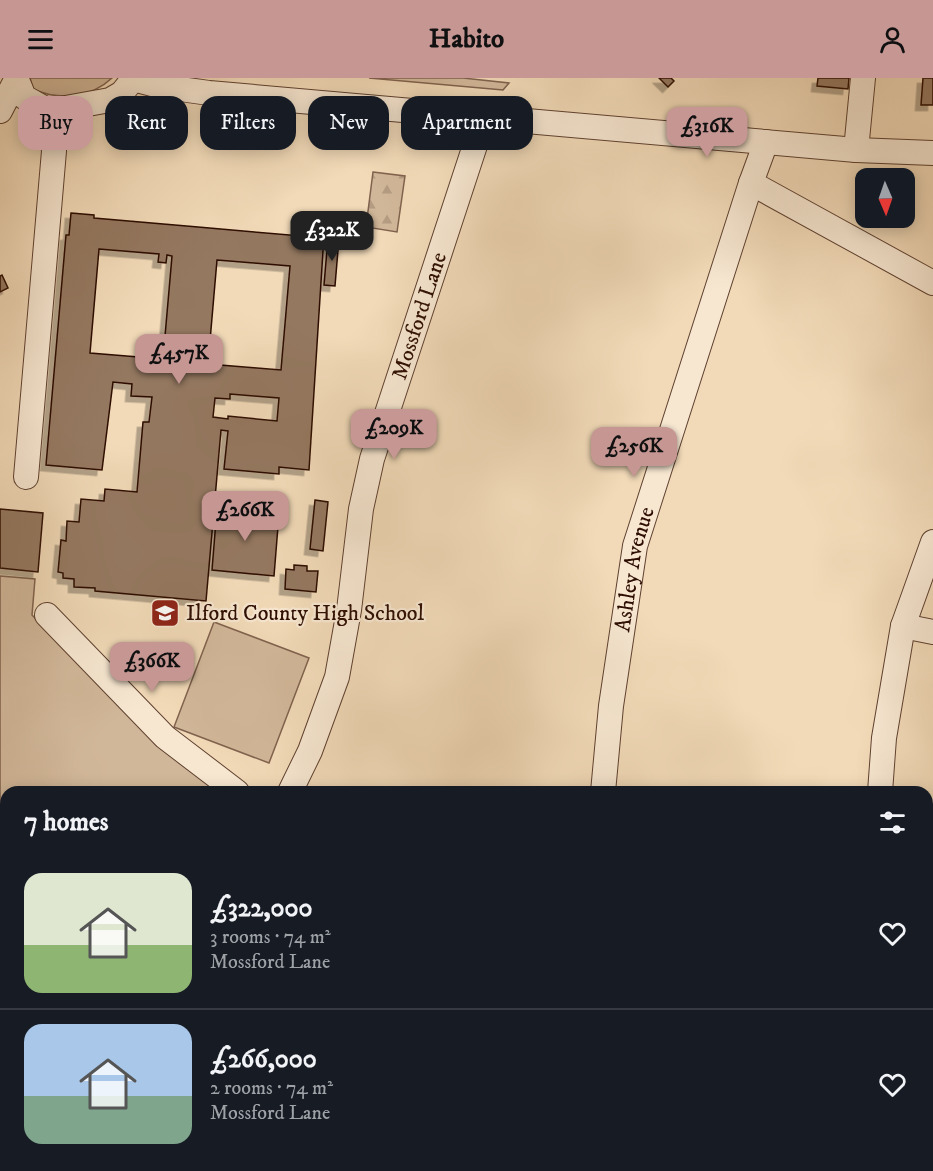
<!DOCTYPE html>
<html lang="en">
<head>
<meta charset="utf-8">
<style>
  :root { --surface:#171b24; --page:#242831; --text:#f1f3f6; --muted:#9ea1a6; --line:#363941; --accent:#c59692 }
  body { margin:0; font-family:"IM FELL DW Pica",serif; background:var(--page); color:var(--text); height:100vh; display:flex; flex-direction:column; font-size:22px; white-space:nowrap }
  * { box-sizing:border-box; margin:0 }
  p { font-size:20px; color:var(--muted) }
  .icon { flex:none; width:33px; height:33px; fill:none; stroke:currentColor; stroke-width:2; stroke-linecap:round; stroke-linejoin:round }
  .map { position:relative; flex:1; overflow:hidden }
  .details { position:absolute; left:0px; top:708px; width:933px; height:386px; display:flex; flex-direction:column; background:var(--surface); border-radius:18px 18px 0 0; box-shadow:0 3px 15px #0003 }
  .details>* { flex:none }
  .banner { position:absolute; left:18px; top:18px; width:600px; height:54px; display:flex; gap:12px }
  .needle { width:39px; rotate:178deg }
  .fabs { position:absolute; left:855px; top:90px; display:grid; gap:12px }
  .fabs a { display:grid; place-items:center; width:60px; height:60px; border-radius:12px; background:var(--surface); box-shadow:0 3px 15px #0003; font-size:30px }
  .price { position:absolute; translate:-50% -51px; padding:0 14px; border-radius:12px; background:var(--accent); color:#111; font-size:20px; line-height:39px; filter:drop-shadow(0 2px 3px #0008) }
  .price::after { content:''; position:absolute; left:50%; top:36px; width:18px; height:14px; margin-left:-9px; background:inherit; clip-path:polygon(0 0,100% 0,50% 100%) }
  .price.selected { background:#222; color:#fff }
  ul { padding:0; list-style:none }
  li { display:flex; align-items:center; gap:18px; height:150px; padding:0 24px }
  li+li { border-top:2px solid var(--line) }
  li span { display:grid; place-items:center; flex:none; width:168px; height:120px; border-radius:18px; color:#555 }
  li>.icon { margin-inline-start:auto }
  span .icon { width:72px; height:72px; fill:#fffc; stroke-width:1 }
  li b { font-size:26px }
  h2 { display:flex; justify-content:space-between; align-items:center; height:72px; padding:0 24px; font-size:26px }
  .tag { padding:0 21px; border-radius:18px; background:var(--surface); box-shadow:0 3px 15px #0003; font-size:21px; line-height:54px }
  .tag.selected { background:var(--accent); color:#111 }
  header { display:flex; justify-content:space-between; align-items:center; height:78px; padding:0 24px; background:var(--accent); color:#111; font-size:27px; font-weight:700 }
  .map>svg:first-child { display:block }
  .green { fill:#d1b799; stroke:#80624e; stroke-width:1.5 }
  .forest { fill:url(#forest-firs); stroke:#80624e; stroke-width:1.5 }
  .building { fill:#947861; stroke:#2e0e02; stroke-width:1.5; fill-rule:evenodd; filter:url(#shadow) }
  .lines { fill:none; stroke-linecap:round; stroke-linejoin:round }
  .minor-casing { stroke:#5f4130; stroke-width:26 }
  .minor { stroke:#f7e7d1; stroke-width:24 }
  .labels { text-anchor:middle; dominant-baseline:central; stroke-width:4.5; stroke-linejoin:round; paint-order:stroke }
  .street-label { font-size:22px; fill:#2e0e02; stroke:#f7e7d1 }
  .poi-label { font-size:22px; fill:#2e0e02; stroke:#f7e7d1; text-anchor:start }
</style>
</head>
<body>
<header><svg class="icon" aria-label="menu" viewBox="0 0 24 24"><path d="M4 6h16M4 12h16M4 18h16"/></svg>Habito<svg class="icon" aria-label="person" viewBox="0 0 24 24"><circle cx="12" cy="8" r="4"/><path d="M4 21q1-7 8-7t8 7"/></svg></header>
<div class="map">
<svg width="933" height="1093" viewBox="0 0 933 1093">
  <defs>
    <pattern id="forest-firs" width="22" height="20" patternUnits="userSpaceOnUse" patternTransform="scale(1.5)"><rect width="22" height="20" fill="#d1b799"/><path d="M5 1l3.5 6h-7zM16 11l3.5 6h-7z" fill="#b49c82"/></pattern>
    <filter id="shadow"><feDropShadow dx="-5.5" dy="5.5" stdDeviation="0" flood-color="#0004"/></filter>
  </defs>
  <rect width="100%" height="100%" fill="#f2dab8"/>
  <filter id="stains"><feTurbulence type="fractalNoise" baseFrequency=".00333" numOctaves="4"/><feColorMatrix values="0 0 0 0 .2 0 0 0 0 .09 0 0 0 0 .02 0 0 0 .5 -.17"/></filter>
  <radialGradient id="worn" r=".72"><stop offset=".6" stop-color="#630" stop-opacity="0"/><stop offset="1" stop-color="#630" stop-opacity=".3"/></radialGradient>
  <path class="green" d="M30,0h82c-21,20 -53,23 -79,11z
    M369,0h94l46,5 -6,7z
    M0,498l35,3 -3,36 125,130 63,47h-214v302l-6,4z
    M214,544l95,36 -40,105 -95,-36z"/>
  <path class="forest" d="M373,94l32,4 -8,56 -31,-5z"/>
  <path class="building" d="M659,0h12l3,3 -6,6z
    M818,0h31l-1,11 -31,-3z
    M923,0h10v27h-12z
    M71,135l23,2v3l104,9 103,9v-3l23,2 -15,235 -30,-3v7l-55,-5 4,-38 -7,-1 -15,171 -111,-10v-3l-21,-1v-8l-11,-1v-5l-5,-1 3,-32 5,1 1,-20 12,1 2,-23 23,2 1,-12 32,3 6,-70h6l3,-25 -21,-1 1,-12 -19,-2 -11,88 -56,-5 20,-230h3zM99,171l60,5 -1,8 8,1 1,-8 5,1 -9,103 -73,-6zM217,182l73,6 -9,104 -73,-6zM230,316l49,4 -2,23 -49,-5v3l-15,-2 2,-19 15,1z
    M328,160h11l-4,48 -11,-1z
    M2,197l6,13 -8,4v-16z
    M315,422l13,2 -5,49 -13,-2z
    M217,430l62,6 -5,62 -62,-6z
    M0,431l43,4 -5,59 -38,-4z
    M294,487l13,1v5h11l-2,21 -31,-3 1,-20 8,1z"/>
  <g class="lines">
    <g class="minor-casing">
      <g id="minor">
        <path d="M133,1l26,7 50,7 647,57 77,3"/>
        <path d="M17,2l7,17 25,14 61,-11 12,-7 12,-15"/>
        <path d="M0,33l17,-33"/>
        <path d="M766,64l-15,41 182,100"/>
        <path d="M856,72l7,-72"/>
        <path d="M26,399l28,-326 -5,-40"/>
        <path d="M47,537l118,122 72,55"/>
        <path d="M903,548l30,6"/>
        <path id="s1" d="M290,714l20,-41 27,-74 12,-67 12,-101 11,-50 112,-341"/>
        <path id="s2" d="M603,714l8,-86 24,-160 116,-363"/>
        <path d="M880,714l4,-54 19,-112 30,-84"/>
        <path d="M927,856h6"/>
        <path d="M0,1046l6,-4"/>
        <path d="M491,1088l6,5"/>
        <path d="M873,1088l7,5"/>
        <path d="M613,1093l1,-5"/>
      </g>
    </g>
    <use href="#minor" class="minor"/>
  </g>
  <defs>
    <g id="school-square" transform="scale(1.5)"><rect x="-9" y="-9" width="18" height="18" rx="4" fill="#8f2418" stroke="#f7e7d1"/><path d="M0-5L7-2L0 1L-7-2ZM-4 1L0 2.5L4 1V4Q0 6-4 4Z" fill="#fff"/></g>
  </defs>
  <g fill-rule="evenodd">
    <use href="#school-square" x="165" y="535"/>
  </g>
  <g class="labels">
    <g class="street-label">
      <text stroke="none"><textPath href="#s1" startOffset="496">Mossford Lane</textPath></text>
      <text stroke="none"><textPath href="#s2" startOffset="225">Ashley Avenue</textPath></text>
    </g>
    <g class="poi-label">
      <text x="186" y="535">Ilford County High School</text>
    </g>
  </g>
  <rect width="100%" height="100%" filter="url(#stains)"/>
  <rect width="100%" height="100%" fill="url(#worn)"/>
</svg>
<div class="fabs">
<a><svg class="needle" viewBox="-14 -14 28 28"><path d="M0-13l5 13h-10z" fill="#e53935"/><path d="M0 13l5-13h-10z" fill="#9ea1a6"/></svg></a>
</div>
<b class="price" style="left:707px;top:80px">£316K</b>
<b class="price selected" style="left:332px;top:184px">£322K</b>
<b class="price" style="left:179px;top:307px">£457K</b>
<b class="price" style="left:394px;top:382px">£209K</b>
<b class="price" style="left:634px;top:400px">£256K</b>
<b class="price" style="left:245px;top:464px">£266K</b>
<b class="price" style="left:152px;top:615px">£366K</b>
<div class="banner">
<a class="tag selected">Buy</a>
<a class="tag">Rent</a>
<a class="tag">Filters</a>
<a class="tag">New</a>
<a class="tag">Apartment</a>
</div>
<section class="details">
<h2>7 homes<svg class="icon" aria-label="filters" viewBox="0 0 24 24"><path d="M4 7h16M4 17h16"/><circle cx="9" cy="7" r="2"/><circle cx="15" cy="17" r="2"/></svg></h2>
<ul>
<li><span style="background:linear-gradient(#dfe7d0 60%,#8fb573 0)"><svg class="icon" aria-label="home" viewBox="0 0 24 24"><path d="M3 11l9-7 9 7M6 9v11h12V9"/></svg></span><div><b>£322,000</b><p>3 rooms · 74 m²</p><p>Mossford Lane</p></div><svg class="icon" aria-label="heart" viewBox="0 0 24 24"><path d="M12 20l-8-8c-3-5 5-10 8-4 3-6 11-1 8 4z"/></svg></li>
<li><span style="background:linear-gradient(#a9c7e8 60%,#7fa58c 0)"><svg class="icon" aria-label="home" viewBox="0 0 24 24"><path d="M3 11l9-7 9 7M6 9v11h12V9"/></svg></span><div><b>£266,000</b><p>2 rooms · 74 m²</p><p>Mossford Lane</p></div><svg class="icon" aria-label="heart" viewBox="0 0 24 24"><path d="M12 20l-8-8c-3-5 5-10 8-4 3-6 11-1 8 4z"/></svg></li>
</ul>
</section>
</div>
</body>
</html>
